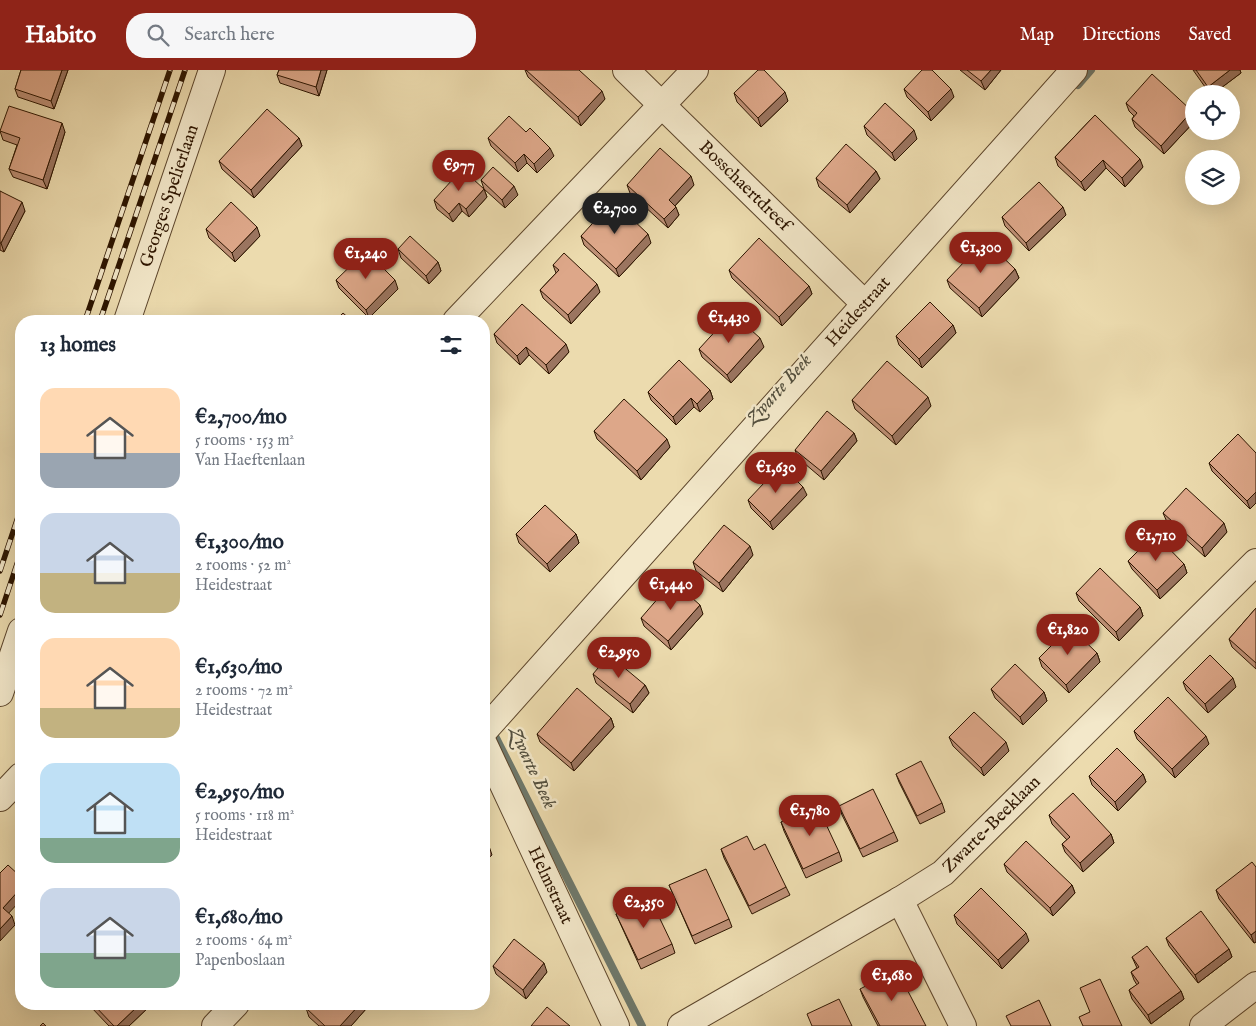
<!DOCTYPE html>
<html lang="en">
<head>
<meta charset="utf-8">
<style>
  :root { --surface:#fff; --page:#f6f6f7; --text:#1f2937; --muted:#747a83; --accent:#8f2418 }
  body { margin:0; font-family:"IM FELL English",serif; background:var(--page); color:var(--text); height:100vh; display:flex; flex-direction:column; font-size:19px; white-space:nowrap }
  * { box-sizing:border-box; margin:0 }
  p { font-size:16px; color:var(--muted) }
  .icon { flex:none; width:28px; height:28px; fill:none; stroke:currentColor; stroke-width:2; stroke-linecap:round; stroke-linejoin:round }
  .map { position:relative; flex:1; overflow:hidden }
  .details { position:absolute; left:15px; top:245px; width:475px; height:695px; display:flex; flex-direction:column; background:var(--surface); border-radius:20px; box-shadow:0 5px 20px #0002 }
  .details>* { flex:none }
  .tools { position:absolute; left:1185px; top:15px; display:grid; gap:10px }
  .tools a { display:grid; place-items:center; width:55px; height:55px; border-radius:50%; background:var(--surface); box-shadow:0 5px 20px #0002; font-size:25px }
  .price { position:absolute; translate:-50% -42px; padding:0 11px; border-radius:18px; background:var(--accent); color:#fff; font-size:16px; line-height:32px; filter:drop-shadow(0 1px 2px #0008) }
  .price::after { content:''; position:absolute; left:50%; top:30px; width:15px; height:11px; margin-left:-8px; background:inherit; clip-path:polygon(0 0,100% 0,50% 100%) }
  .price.current { background:#222; color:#fff }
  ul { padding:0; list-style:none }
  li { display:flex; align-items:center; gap:15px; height:125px; padding:0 25px }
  li span { display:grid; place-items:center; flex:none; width:140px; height:100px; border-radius:15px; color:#555 }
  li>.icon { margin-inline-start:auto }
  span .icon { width:60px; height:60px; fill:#fffc; stroke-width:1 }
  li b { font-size:21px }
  h2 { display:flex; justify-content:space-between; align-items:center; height:60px; padding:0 25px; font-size:21px }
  header { display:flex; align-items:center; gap:30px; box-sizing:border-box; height:70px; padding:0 25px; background:var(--accent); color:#fff }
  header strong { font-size:24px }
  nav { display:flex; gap:28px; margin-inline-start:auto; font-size:18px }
  .search { width:350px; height:45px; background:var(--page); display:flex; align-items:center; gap:12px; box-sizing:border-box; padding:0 18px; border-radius:20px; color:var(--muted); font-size:19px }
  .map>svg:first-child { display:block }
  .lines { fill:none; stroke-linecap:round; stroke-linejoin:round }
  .stream { stroke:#6e786b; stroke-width:8 }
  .minor-casing { stroke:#5d462c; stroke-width:28 }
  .minor { stroke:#f3e8ca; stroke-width:26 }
  .rail-casing { stroke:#2d1500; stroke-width:5.5 }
  .rail { stroke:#f3e8ca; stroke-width:4; stroke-dasharray:11; stroke-linecap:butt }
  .wall { fill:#be9076; stroke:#2d1500 }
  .shaded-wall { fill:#9b7560; stroke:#2d1500 }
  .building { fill:#dda789; stroke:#2d1500 }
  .labels { text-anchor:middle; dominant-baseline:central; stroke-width:5; stroke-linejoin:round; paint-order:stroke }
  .street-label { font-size:18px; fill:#2d1500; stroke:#f3e8ca }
  .water-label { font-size:19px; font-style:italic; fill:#534f3e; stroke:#f3e8ca }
</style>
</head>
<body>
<header>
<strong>Habito</strong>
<div class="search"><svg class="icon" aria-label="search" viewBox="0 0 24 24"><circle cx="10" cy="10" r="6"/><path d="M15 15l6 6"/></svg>Search here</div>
<nav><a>Map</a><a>Directions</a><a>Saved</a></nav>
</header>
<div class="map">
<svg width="1256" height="956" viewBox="0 0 1256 956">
  <rect width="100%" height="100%" fill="#ecdbae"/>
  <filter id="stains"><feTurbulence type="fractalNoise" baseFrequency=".004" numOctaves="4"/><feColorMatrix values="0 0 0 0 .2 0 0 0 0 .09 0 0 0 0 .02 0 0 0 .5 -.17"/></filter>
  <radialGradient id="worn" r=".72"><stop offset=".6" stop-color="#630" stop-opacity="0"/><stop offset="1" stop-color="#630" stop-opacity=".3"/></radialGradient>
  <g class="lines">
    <path class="stream" d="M1078,15l13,-15
      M494,659l-2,1 150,296"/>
    <g class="minor-casing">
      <g id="minor">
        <path id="s1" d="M626,0l238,233"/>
        <path id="s2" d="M127,251l85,-251"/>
        <path d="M456,251l239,-251"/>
        <path d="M0,623l21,-62"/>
        <path id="s3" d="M484,661l590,-661"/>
        <path id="s4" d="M484,674l132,282"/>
        <path d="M0,728l21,-22"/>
        <path d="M900,830l63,126"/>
        <path d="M215,956l21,-22"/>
        <path id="s5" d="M681,956l219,-126 43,-27 313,-311"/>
        <path d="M1203,956l53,-41"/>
      </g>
    </g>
    <use href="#minor" class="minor"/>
    <g class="rail-casing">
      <path id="rail" d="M85,251l85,-251
        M100,251l85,-251
        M0,501l21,-63
        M0,545l21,-63"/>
    </g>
    <use href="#rail" class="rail"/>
  </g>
  <path class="wall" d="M21,0h47l-14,39 -36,-12 -3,-8z
    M279,0h48l-8,26 -39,-13 -3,-8z
    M525,0h54l26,29 -24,27 -53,-49z
    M960,0h41l-16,20z
    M1193,0h47l1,3 -28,21h-3z
    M904,19l50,8 -23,24 -24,-24z
    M734,23l54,8 -27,26 -24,-25z
    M1126,33l66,8 2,4v7l-30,32 -29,-27 -3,-8 2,-3 -5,-5z
    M1095,45l48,52 -18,20 -19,-19 -21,23 -27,-25 -3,-9z
    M864,56l53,13 -22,22 -28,-26z
    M0,61l65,1 -18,57 -34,-12 -4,-8 8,-24 -14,-5z
    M526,62l28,24 -17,17 -10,-10 -9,9 -27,-26 -3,-8z
    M299,68l3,8 -48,52 -32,-29 -3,-8z
    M876,101l4,8 -30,34 -31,-26 -3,-9z
    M481,110l37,15 -13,13 -21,-19 3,8 -18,20 -7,-6 -9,11 -16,-13 -3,-9 50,-11z
    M627,115h67l-19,21 4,9 -11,13 -38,-35z
    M0,121l25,20 -21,41 -4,-2z
    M1066,145l-37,36 -24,-25 -3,-9z
    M206,159l54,7 -25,26 -26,-24z
    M581,166l70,7 -32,34 -35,-32z
    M398,179l40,13 3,9 -12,13 -28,-26z
    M553,195l47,27 -29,32 -28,-26 -3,-8 16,-17z
    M1015,199l4,9 -37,39 -32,-29 -3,-8z
    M729,200l80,16 3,8 -30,32 -50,-48z
    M336,210l62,9 -29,29 -30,-30z
    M953,255l3,8 -34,35 -23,-23 -3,-9z
    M494,264l75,18 -20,22 -20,-19 -9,10 -23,-22z
    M764,277l-33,36 -29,-26 -3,-8z
    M710,320l3,9 -13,13 -6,-5 -18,18 -25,-25 -3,-8z
    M852,330l79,6 -35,39 -41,-36z
    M594,361l76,16 -29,33 -44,-41z
    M854,363l3,8 -33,39 -26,-22 -3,-8z
    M1256,383v50l-6,6 -38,-38 -3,-8z
    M807,425l-34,35 -22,-22 -3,-8z
    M1163,443l64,19 -22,25 -38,-35z
    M516,464h60l3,9 -29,29 -31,-29z
    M753,485l-30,37 -27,-21 -3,-9z
    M1128,491l56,3 3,9 -27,26 -28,-30z
    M1076,523l64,14 3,9 -24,25 -40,-40z
    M1256,538v61l-24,-22 -3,-8z
    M703,544l-32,36 -27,-24 -3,-8z
    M1097,583l3,9 -31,31 -27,-26 -3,-9z
    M593,604l52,11 4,8 -16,20 -37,-30z
    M1183,612l53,5 -28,26 -22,-23z
    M991,619l53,3 3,9 -24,24 -28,-27z
    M611,648l3,9 -40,44 -34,-29 -3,-8z
    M1134,661l75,13 -34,34 -38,-39z
    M949,667l60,14 -25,25 -31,-30z
    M896,704l46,29 3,9 -25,12 -21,-42z
    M1143,704l3,8 -28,29 -26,-26 -3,-9z
    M839,736l55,26 4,9 -35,16 -21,-42z
    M1049,745l62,19 3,9 -31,29 -18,-20 -3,-8 5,-4 -15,-16z
    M781,752l58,30 3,9 -36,17 -22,-47z
    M721,779l33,1 32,37 4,8 -38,19 -28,-56z
    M1004,794l68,21 3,8 -22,23 -46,-44z
    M1256,797v75l-2,1 -35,-44 -3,-9z
    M669,815l60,34 3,8 -37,17z
    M616,844l56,30 3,9 -34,16 -21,-46z
    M954,845l75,26 -27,28 -45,-45z
    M1166,868l63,11 3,8 -34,26 -29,-37z
    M1132,887l49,34 3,8 -33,25 -19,-25 -3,-9 8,-5 -3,-5 -3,-8 6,-4z
    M493,896l54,6 -21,27 -30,-25z
    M860,919l66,37h-48l-15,-29z
    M89,934h63l-23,22h-20l-19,-20z
    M310,934h54l2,5 -15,17h-32l-10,-9 -3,-9z"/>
  <path class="shaded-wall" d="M62,0h6l-14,39 -3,-8z
    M321,0h6l-8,26 -3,-9z
    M991,0h10l-16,20 -4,-9z
    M1230,0h10l1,3 -28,21h-2l-3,-7z
    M951,19l3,8 -23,24 -3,-9z
    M602,21l3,8 -24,27 -3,-9z
    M785,22l3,9 -27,26 -3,-9z
    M1192,41l2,4v7l-30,32 -3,-8z
    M62,53l3,9 -18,57 -4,-9z
    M914,60l3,9 -22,22 -3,-8z
    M299,68l3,8 -48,52 -3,-8z
    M550,78l4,8 -17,17 -3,-9z
    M524,84l3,9 -9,9 -3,-9z
    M1140,89l3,8 -18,20 -3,-9z
    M1103,90l3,8 -21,23 -4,-9z
    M876,101l4,8 -30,34 -3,-8z
    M691,106l3,9 -22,24 -3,-9z
    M514,116l4,9 -13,13 -3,-8z
    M484,119l3,8 -18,20 -3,-8z
    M22,132l3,9 -21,41 -3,-9z
    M459,133l3,8 -9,11 -4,-8z
    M676,137l3,8 -11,13 -4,-9z
    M1063,137l3,8 -37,36 -3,-8z
    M257,157l3,9 -25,26 -3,-9z
    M648,164l3,9 -32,34 -3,-8z
    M438,192l3,9 -12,13 -3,-8z
    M1015,199l4,9 -37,39 -3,-9z
    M395,210l3,9 -29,29 -3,-8z
    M597,214l3,8 -29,32 -3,-9z
    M809,216l3,8 -30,32 -3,-9z
    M953,255l3,8 -34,35 -3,-9z
    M760,268l4,9 -33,36 -4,-8z
    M566,274l3,8 -20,22 -3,-9z
    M526,277l3,8 -9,10 -3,-9z
    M710,320l3,9 -13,13 -3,-8z
    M928,327l3,9 -35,39 -4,-9z
    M691,328l3,9 -18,18 -3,-8z
    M854,363l3,8 -33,39 -3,-9z
    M667,369l3,8 -29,33 -4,-9z
    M803,417l4,8 -34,35 -3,-8z
    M1256,422v11l-6,6 -3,-8z
    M1224,453l3,9 -22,25 -3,-9z
    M576,464l3,9 -29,29 -3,-8z
    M750,476l3,9 -30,37 -4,-9z
    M1184,494l3,9 -27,26 -3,-9z
    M700,535l3,9 -32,36 -3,-9z
    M1140,537l3,9 -24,25 -3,-9z
    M1097,583l3,9 -31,31 -3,-8z
    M1233,608l3,9 -28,26 -3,-9z
    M645,615l4,8 -16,20 -3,-9z
    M1044,622l3,9 -24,24 -3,-8z
    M611,648l3,9 -40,44 -3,-8z
    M1206,666l3,8 -34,34 -3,-9z
    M1006,672l3,9 -25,25 -3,-8z
    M1143,704l3,8 -28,29 -3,-9z
    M1111,764l3,9 -31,29 -3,-9z
    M489,776l3,9 -8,7v-11z
    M1072,815l3,8 -22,23 -3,-8z
    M21,818v12l-15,16 -3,-8z
    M12,846l3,9 -15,16v-12z
    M1256,861v11l-2,1 -3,-8z
    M1026,863l3,8 -27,28 -4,-9z
    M1229,879l3,8 -34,26 -3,-8z
    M544,893l3,9 -21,27 -3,-9z
    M1181,921l3,8 -33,25 -3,-9z
    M140,934h12l-23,22h-12z
    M360,934h4l2,5 -15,17h-11z"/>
  <path class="building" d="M21,0h41l-11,31 -36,-12z
    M279,0h42l-5,17 -39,-12z
    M526,0h53l23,21 -24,26z
    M758,0h6l21,22 -27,26 -24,-25z
    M922,0h10l19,19 -23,23 -24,-23z
    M967,0h24l-10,11z
    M1196,0h34l-22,17z
    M1152,4l40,37 -31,35 -29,-27 5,-6 -11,-10z
    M885,33l29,27 -22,23 -28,-27z
    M9,36l53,17 -19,57 -34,-11 11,-31 -20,-7z
    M267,39l32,29 -48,52 -32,-29z
    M1095,45l45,44 -18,19 -19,-18 -22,22 -26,-25z
    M509,46l17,16 4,-4 20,20 -16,16 -10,-10 -9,9 -27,-25z
    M846,74l30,27 -29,34 -31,-27z
    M660,78l31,28 -22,24 7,7 -12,12 -37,-34z
    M493,97l21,19 -12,14 -21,-20z
    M462,99l22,20 -18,20 -7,-6 -10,11 -15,-14z
    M1039,112l24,25 -37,36 -24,-26z
    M0,121l22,11 -21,41h-1z
    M613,131l35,33 -32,35 -35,-33z
    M231,132l26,25 -25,26 -26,-24z
    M410,166l28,26 -12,14 -28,-27z
    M759,168l50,48 -30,31 -50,-47z
    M985,170l30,29 -36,39 -32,-28z
    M366,181l29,29 -29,30 -30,-30z
    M564,183l33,31 -29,31 -28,-25 19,-20 -6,-5z
    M930,232l23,23 -34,34 -23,-23z
    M522,234l44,40 -20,21 -20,-18 -9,9 -23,-22z
    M343,243l9,8h-17z
    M732,243l28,25 -33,37 -28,-26z
    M679,290l31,30 -13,14 -6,-6 -18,19 -25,-25z
    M887,291l41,36 -36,39 -40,-36z
    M624,329l43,40 -30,32 -43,-40z
    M827,341l27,22 -33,38 -26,-21z
    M1238,364l18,19v39l-9,9 -38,-38z
    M781,395l22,22 -33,35 -22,-22z
    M1186,418l38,35 -22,25 -39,-35z
    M545,435l31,29 -29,30 -31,-30z
    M724,455l26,21 -31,37 -26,-21z
    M1155,464l29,30 -27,26 -29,-29z
    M1100,498l40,39 -24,25 -40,-39z
    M673,511l27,24 -32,36 -27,-23z
    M1256,538v55l-27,-24z
    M1070,557l27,26 -31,32 -27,-27z
    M609,585l36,30 -15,19 -37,-30z
    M1210,585l23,23 -28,26 -22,-22z
    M1015,594l29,28 -24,25 -29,-28z
    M577,618l34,30 -40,45 -34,-29z
    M1168,627l38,39 -34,33 -38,-38z
    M974,642l32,30 -25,26 -32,-31z
    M1117,678l26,26 -28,28 -26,-26z
    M921,691l21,42 -25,13 -21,-42z
    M873,719l21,43 -34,17 -21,-43z
    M1073,723l38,41 -31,29 -18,-19 8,-7 -21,-22z
    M817,735l22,47 -36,17 -22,-47z
    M747,766l7,14 11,-6 21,43 -37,19 -28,-57z
    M484,771l5,5 -5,5z
    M1026,771l46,44 -22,23 -46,-44z
    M1252,792l4,5v64l-5,4 -35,-45z
    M8,795l13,12v11l-18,20 9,8 -12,13v-56z
    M706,799l23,50 -37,17 -23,-51z
    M981,818l45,45 -28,27 -44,-45z
    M650,828l22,46 -34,16 -22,-46z
    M1201,841l28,38 -34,26 -29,-37z
    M514,869l30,24 -21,27 -30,-24z
    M1147,876l34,45 -33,24 -19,-25 10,-7 -8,-11 8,-5 -7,-10z
    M897,900l29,56h-46l-20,-37z
    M1100,909l22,47h-39l-4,-9 11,-5 -10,-24z
    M839,929l13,27h-40l-5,-12z
    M1039,930l12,26h-40l-5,-10z
    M93,934h47l-23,22h-3z
    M310,934h50l-20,22h-15l-19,-18z
    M547,937l23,19h-39z
    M43,953l3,3h-6z"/>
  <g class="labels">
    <g class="street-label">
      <text stroke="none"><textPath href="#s1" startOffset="166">Bosschaertdreef</textPath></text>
      <text stroke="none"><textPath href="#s2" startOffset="132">Georges Spelierlaan</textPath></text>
      <text stroke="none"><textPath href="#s3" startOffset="562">Heidestraat</textPath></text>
      <text stroke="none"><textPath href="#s5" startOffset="372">Zwarte-Beeklaan</textPath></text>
      <text stroke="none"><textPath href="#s4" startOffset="156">Helmstraat</textPath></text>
    </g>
    <g class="water-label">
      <text transform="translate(779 320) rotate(-48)">Zwarte Beek</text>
      <text transform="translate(532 698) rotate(65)">Zwarte Beek</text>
    </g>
  </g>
  <rect width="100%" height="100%" filter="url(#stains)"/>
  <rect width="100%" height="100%" fill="url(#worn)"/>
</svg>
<div class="tools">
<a><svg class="icon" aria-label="locate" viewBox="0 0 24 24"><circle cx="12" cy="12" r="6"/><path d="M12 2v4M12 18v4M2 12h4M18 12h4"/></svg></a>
<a><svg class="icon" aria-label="layers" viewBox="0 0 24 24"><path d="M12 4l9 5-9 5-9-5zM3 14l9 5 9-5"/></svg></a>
</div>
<b class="price" style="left:459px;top:122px">€977</b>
<b class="price current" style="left:615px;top:165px">€2,700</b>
<b class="price" style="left:981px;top:204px">€1,300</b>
<b class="price" style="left:366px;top:210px">€1,240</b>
<b class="price" style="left:729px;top:274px">€1,430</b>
<b class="price" style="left:776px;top:424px">€1,630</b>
<b class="price" style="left:1156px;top:492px">€1,710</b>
<b class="price" style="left:671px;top:541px">€1,440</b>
<b class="price" style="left:1068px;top:586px">€1,820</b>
<b class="price" style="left:619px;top:609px">€2,950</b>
<b class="price" style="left:810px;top:767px">€1,780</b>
<b class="price" style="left:644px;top:859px">€2,350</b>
<b class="price" style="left:892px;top:932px">€1,680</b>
<section class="details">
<h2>13 homes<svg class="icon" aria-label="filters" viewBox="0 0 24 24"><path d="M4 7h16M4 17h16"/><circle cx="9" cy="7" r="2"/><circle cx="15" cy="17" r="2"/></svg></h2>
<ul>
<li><span style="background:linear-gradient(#ffd9b3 65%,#9aa5b1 0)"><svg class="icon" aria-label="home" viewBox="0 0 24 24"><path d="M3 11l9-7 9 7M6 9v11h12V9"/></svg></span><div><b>€2,700/mo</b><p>5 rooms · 153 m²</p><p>Van Haeftenlaan</p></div></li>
<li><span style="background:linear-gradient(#c9d6e8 60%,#c2b280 0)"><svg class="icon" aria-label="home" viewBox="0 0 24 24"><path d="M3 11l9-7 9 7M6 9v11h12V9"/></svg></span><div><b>€1,300/mo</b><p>2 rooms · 52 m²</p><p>Heidestraat</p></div></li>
<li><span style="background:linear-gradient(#ffd9b3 70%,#c2b280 0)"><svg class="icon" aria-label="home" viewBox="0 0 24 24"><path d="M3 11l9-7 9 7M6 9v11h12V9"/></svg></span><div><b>€1,630/mo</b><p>2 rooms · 72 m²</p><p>Heidestraat</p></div></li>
<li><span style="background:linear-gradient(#bfe0f5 75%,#7fa58c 0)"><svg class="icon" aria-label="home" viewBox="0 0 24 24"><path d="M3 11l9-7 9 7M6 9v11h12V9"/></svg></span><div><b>€2,950/mo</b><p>5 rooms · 118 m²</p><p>Heidestraat</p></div></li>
<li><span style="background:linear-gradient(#c9d6e8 65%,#7fa58c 0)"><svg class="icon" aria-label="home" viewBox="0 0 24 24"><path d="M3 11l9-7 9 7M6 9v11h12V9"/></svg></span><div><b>€1,680/mo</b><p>2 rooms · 64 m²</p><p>Papenboslaan</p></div></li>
</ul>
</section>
</div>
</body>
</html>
